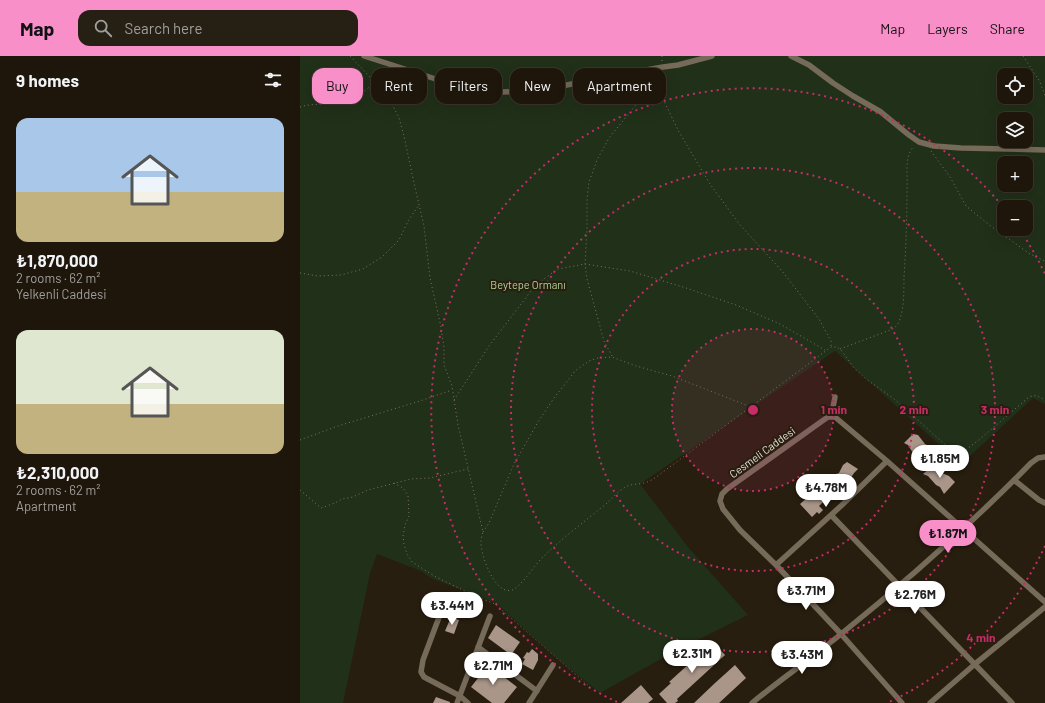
<!DOCTYPE html>
<html lang="en">
<head>
<meta charset="utf-8">
<style>
  :root { --surface:#1e160b; --page:#261f14; --text:#f1f3f6; --muted:#a19f9d; --line:#3c352c; --accent:#f98fc9 }
  body { margin:0; font-family:Barlow,sans-serif; background:var(--page); color:var(--text); height:100vh; display:flex; flex-direction:column; font-size:15px; white-space:nowrap }
  * { box-sizing:border-box; margin:0 }
  p { font-size:13px; color:var(--muted) }
  .icon { flex:none; width:22px; height:22px; fill:none; stroke:currentColor; stroke-width:2; stroke-linecap:round; stroke-linejoin:round }
  .map { position:relative; flex:1; overflow:hidden }
  .sheet { display:flex; flex-direction:column; background:var(--surface); width:300px }
  .sheet>* { flex:none }
  .guide { position:absolute; left:12px; top:12px; width:380px; height:36px; display:flex; gap:8px }
  .tools { position:absolute; left:697px; top:12px; display:grid; gap:8px }
  .tools a { display:grid; place-items:center; width:36px; height:36px; border-radius:8px; background:var(--surface); box-shadow:0 4px 16px #0002,0 0 0 1px var(--line); font-size:20px }
  .price { position:absolute; translate:-50% -34px; padding:0 9px; border-radius:14px; background:#fff; color:#222; font-size:13px; line-height:26px; filter:drop-shadow(0 1px 2px #0008) }
  .price::after { content:''; position:absolute; left:50%; top:24px; width:12px; height:9px; margin-left:-6px; background:inherit; clip-path:polygon(0 0,100% 0,50% 100%) }
  .price.selected { background:var(--accent); color:#111 }
  ul { padding:0; list-style:none }
  li { display:grid; align-content:center; gap:8px; height:212px; padding:0 16px }
  li span { display:grid; place-items:center; height:124px; border-radius:12px; color:#555 }
  li>.icon { margin-inline-start:auto }
  span .icon { width:72px; height:72px; fill:#fffc; stroke-width:1 }
  li b { font-size:17px }
  h2 { display:flex; justify-content:space-between; align-items:center; height:48px; padding:0 16px; font-size:17px }
  .pill { padding:0 14px; border-radius:12px; background:var(--surface); box-shadow:0 4px 16px #0002,0 0 0 1px var(--line); font-size:14px; line-height:36px }
  .pill.selected { background:var(--accent); color:#111 }
  header { display:flex; align-items:center; gap:24px; box-sizing:border-box; height:56px; padding:0 20px; background:var(--accent); color:#111 }
  header strong { font-size:19px }
  nav { display:flex; gap:22px; margin-inline-start:auto; font-size:14px }
  .search { width:280px; height:36px; background:var(--page); display:flex; align-items:center; gap:10px; box-sizing:border-box; padding:0 14px; border-radius:12px; color:var(--muted); font-size:15px }
  main { display:flex; flex:1; min-height:0 }
  .map>svg:first-child { display:block }
  .green { fill:#213019; fill-rule:evenodd }
  .building { fill:#a99689 }
  .lines { fill:none; stroke-linecap:round; stroke-linejoin:round }
  .path { stroke:#7c7367; stroke-width:1; stroke-dasharray:1 3; stroke-linecap:butt }
  .minor { stroke:#766a59; stroke-width:5.5 }
  .ring { fill:none; stroke:#c62c67; stroke-width:2; stroke-dasharray:2 4 }
  .labels { text-anchor:middle; dominant-baseline:central; stroke-width:4; stroke-linejoin:round; paint-order:stroke }
  .park-label { font-size:11px; fill:#acd499; stroke:#281e0f }
  .street-label { font-size:11px; fill:#e5ded5; stroke:#281e0f }
  .centre { fill:#c62c67; stroke:#281e0f; stroke-width:2 }
  .ring-label { font-size:12px; text-anchor:middle; font-weight:bold; fill:#c62c67; stroke:#281e0f; stroke-width:4; stroke-linejoin:round; paint-order:stroke }
</style>
</head>
<body>
<header>
<strong>Map</strong>
<div class="search"><svg class="icon" aria-label="search" viewBox="0 0 24 24"><circle cx="10" cy="10" r="6"/><path d="M15 15l6 6"/></svg>Search here</div>
<nav><a>Map</a><a>Layers</a><a>Share</a></nav>
</header>
<main>
<section class="sheet">
<h2>9 homes<svg class="icon" aria-label="filters" viewBox="0 0 24 24"><path d="M4 7h16M4 17h16"/><circle cx="9" cy="7" r="2"/><circle cx="15" cy="17" r="2"/></svg></h2>
<ul>
<li><span style="background:linear-gradient(#a9c7e8 60%,#c2b280 0)"><svg class="icon" aria-label="home" viewBox="0 0 24 24"><path d="M3 11l9-7 9 7M6 9v11h12V9"/></svg></span><div><b>₺1,870,000</b><p>2 rooms · 62 m²</p><p>Yelkenli Caddesi</p></div></li>
<li><span style="background:linear-gradient(#dfe7d0 60%,#c2b280 0)"><svg class="icon" aria-label="home" viewBox="0 0 24 24"><path d="M3 11l9-7 9 7M6 9v11h12V9"/></svg></span><div><b>₺2,310,000</b><p>2 rooms · 62 m²</p><p>Apartment</p></div></li>
</ul>
</section>
<div class="map">
<svg width="745" height="647" viewBox="0 0 745 647">
  <rect width="100%" height="100%" fill="#281e0f"/>
  <path class="green" d="M0,0h745v348l-12,-6 -72,66 -126,-113 -195,133 48,63 60,68 -73,36 -75,42 -43,-35 -61,-55 -65,-25 -10,-7 -44,-17 -7,19 -27,130h-43zM704,19h22v22h-22zM704,63h22v22h-22zM704,107h22v22h-22zM704,151h22v22h-22z"/>
  <path class="building" d="M613,378l5,1 7,9 4,2 5,5 -10,9 -4,-4 -7,-3 -5,-8 -4,-2z
    M547,406l11,7 -4,4 -6,9 -9,5 -2,6 -9,4 -9,9 4,4 -4,4 -2,-2 -5,5 -12,-13 22,-19 4,4 4,-13 9,-3 4,-8z
    M633,409l9,8 7,3 6,6 -11,12 -4,-7 -4,-2 -8,-9 -5,-2z
    M151,561l8,3 -5,14 -9,-3z
    M196,569l24,17 -9,13 -23,-17z
    M413,586l12,13 -48,44 1,2 -3,2h-8l-8,-9 12,-11 -2,-1z
    M232,593l6,5v6l-5,10 -11,-6 3,-5 -2,-1 4,-6 2,1z
    M186,607l31,24 -13,16h-12l-21,-16 11,-14 -3,-2z
    M435,609l11,13 -27,25h-25l21,-20z
    M341,629l12,14 -5,4h-27z
    M136,641l14,5v1h-17z"/>
  <g class="lines">
    <path class="path" d="M50,0l34,36 7,10 8,16 5,18 10,47 10,43 6,52 11,49 3,21v17l8,21 6,39 25,107c-1,3 -2,6 -2,9 -1,13 14,55 31,49 8,-2 22,-24 29,-31 20,-20 43,-37 65,-55 6,-5 11,-12 18,-16 6,-5 16,-3 23,-6 3,-1 6,-3 8,-4l176,-131h6l5,4 12,17 12,11 27,19 65,58 22,-17 49,-42c7,-3 10,0 16,3
      M362,0v5
      M723,0l16,24 6,15
      M356,24l8,21 15,31 31,52 30,41 42,46 37,48 12,22v6
      M0,51c12,-4 24,-2 37,-3 13,-1 28,-14 38,-21
      M631,95l19,26 16,29 22,18 42,30 15,7
      M0,217l18,3 23,-1 22,-6 19,-12 17,-17 9,-19 11,-16
      M540,293l53,-20c3,-3 6,-5 7,-10 4,-11 4,-30 4,-42 2,-30 3,-59 3,-89 1,-14 -3,-29 6,-41
      M312,300l-8,-15 -17,-62 -2,-15 2,-35v-30l2,-17 8,-22 12,-22 47,-58 3,-6
      M154,344l35,-54 42,-55 14,-13 13,-9 27,-5 45,7 53,16 53,18 44,19 45,26
      M0,384l38,-14 82,-25 32,-11
      M94,427l9,5 5,7 1,21 -4,9 -2,11 1,8 3,10 5,8 24,15 37,18 22,9 95,83
      M0,434l21,18 14,-5 7,-4 11,-2 15,-7 43,-11 19,-1 38,-9
      M183,476l6,-9 25,-59 24,-42 16,-24 15,-19 6,-8 14,-10 9,-3 14,-1 24,9 36,10 79,31"/>
    <path class="minor" d="M64,0l84,27 25,6 28,3 34,-1 100,-19 28,-5 15,-2 34,-9
      M491,0l18,9 24,18 20,13 28,16 28,23 10,7 15,4 27,2 84,2
      M531,361l4,-20
      M714,424l25,20 6,3
      M531,459l181,188
      M476,509l66,-60 45,-44
      M141,556l-18,48 -2,12 3,5 36,19 8,7
      M178,591l59,44
      M157,647l33,-87
      M229,647l24,-38
      M452,647c29,-24 60,-45 89,-69 66,-53 131,-111 190,-171l7,-5 7,-1
      M602,647l-61,-69 -65,-69 -36,-35 -17,-21 -3,-8 2,-7 5,-5 98,-70 3,-2h7l52,44 158,141
      M630,647l45,-39 70,-57"/>
  </g>
  <circle cx="453" cy="354" r="81" fill="#c62c67" fill-opacity=".12"/>
  <g class="ring">
    <circle cx="453" cy="354" r="81"/>
    <circle cx="453" cy="354" r="161"/>
    <circle cx="453" cy="354" r="242"/>
    <path d="M745 490A322 322 0 0 1 589 646M317 646A322 322 0 1 1 703 151M720 174A322 322 0 0 1 745 218"/>
  </g>
  <g class="labels">
    <g class="park-label">
      <text x="228" y="228">Beytepe Ormanı</text>
    </g>
    <g class="street-label">
      <text transform="translate(462 396) rotate(-36)">Cesmeli Caddesi</text>
    </g>
  </g>
  <circle cx="453" cy="354" r="6" class="centre"/>
  <g class="ring-label">
    <text x="534" y="358">1 min</text>
    <text x="614" y="358">2 min</text>
    <text x="695" y="358">3 min</text>
    <text x="681" y="586">4 min</text>
  </g>
</svg>
<div class="tools">
<a><svg class="icon" aria-label="locate" viewBox="0 0 24 24"><circle cx="12" cy="12" r="6"/><path d="M12 2v4M12 18v4M2 12h4M18 12h4"/></svg></a>
<a><svg class="icon" aria-label="layers" viewBox="0 0 24 24"><path d="M12 4l9 5-9 5-9-5zM3 14l9 5 9-5"/></svg></a>
<a>+</a>
<a>−</a>
</div>
<b class="price" style="left:640px;top:423px">₺1.85M</b>
<b class="price" style="left:526px;top:452px">₺4.78M</b>
<b class="price selected" style="left:648px;top:498px">₺1.87M</b>
<b class="price" style="left:506px;top:555px">₺3.71M</b>
<b class="price" style="left:615px;top:559px">₺2.76M</b>
<b class="price" style="left:152px;top:570px">₺3.44M</b>
<b class="price" style="left:392px;top:618px">₺2.31M</b>
<b class="price" style="left:502px;top:619px">₺3.43M</b>
<b class="price" style="left:193px;top:630px">₺2.71M</b>
<div class="guide">
<a class="pill selected">Buy</a>
<a class="pill">Rent</a>
<a class="pill">Filters</a>
<a class="pill">New</a>
<a class="pill">Apartment</a>
</div>
</div>
</main>
</body>
</html>
